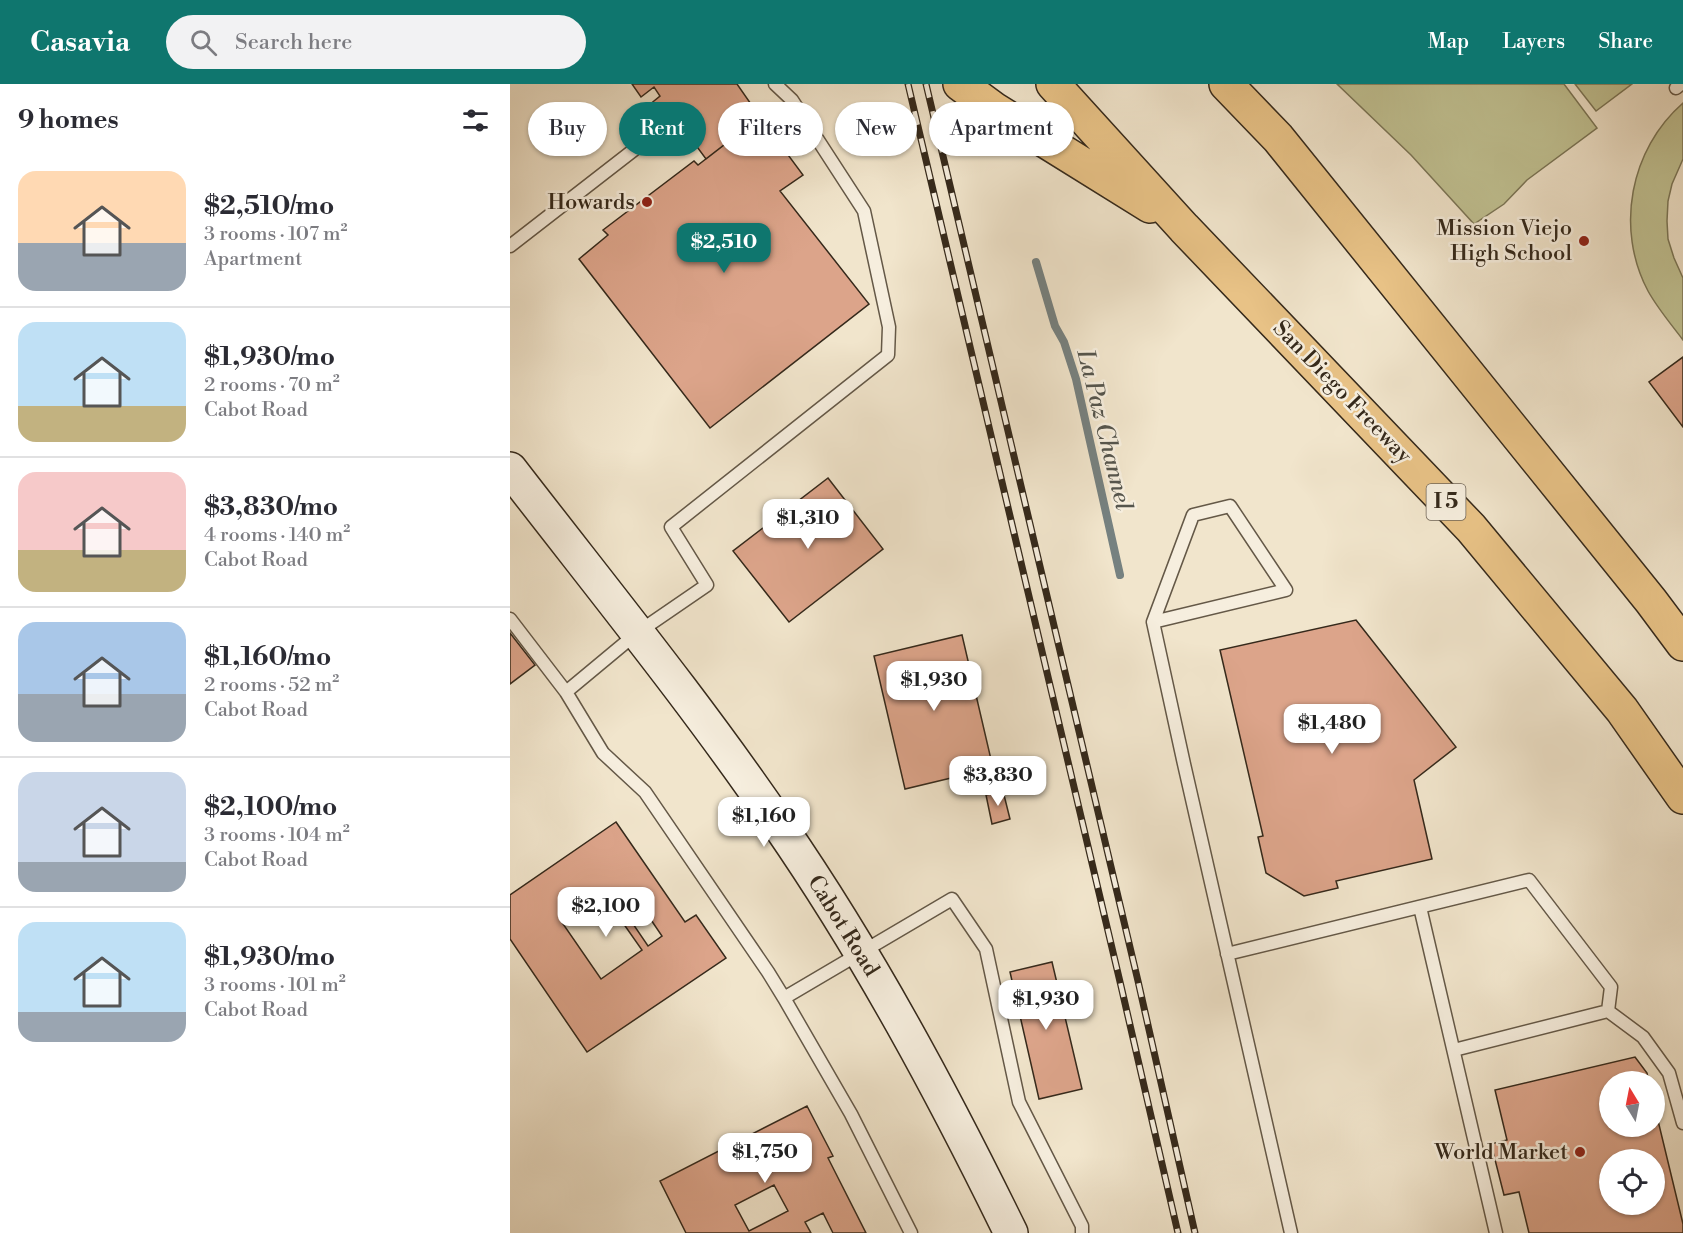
<!DOCTYPE html>
<html lang="en">
<head>
<meta charset="utf-8">
<style>
  :root { --surface:#fff; --page:#f2f2f3; --text:#2b2b33; --muted:#7c7c81; --line:#e1e1e2; --accent:#0f766e }
  body { margin:0; font-family:"Libre Bodoni",serif; background:var(--page); color:var(--text); height:100vh; display:flex; flex-direction:column; font-size:22px; white-space:nowrap }
  * { box-sizing:border-box; margin:0 }
  p { font-size:20px; color:var(--muted) }
  .icon { flex:none; width:33px; height:33px; fill:none; stroke:currentColor; stroke-width:2; stroke-linecap:round; stroke-linejoin:round }
  .map { position:relative; flex:1; overflow:hidden }
  .side { display:flex; flex-direction:column; background:var(--surface); width:510px }
  .side>* { flex:none }
  .top-card { position:absolute; left:18px; top:18px; width:570px; height:54px; display:flex; gap:12px }
  .needle { width:39px; rotate:350deg }
  .controls { position:absolute; left:1089px; top:987px; display:grid; gap:12px }
  .controls a { display:grid; place-items:center; width:66px; height:66px; border-radius:50%; background:var(--surface); box-shadow:0 2px 4px #0004; font-size:30px }
  .price { position:absolute; translate:-50% -51px; padding:0 14px; border-radius:12px; background:#fff; color:#222; font-size:20px; line-height:39px; filter:drop-shadow(0 2px 3px #0008) }
  .price::after { content:''; position:absolute; left:50%; top:36px; width:18px; height:14px; margin-left:-9px; background:inherit; clip-path:polygon(0 0,100% 0,50% 100%) }
  .price.current { background:var(--accent); color:#fff }
  ul { padding:0; list-style:none }
  li { display:flex; align-items:center; gap:18px; height:150px; padding:0 18px }
  li+li { border-top:2px solid var(--line) }
  li span { display:grid; place-items:center; flex:none; width:168px; height:120px; border-radius:18px; color:#555 }
  li>.icon { margin-inline-start:auto }
  span .icon { width:72px; height:72px; fill:#fffc; stroke-width:1 }
  li b { font-size:26px }
  h2 { display:flex; justify-content:space-between; align-items:center; height:72px; padding:0 18px; font-size:26px }
  .chip { padding:0 21px; border-radius:27px; background:var(--surface); box-shadow:0 2px 4px #0004; font-size:21px; line-height:54px }
  .chip.current { background:var(--accent); color:#fff }
  header { display:flex; align-items:center; gap:36px; box-sizing:border-box; height:84px; padding:0 30px; background:var(--accent); color:#fff }
  header strong { font-size:28px }
  nav { display:flex; gap:33px; margin-inline-start:auto; font-size:21px }
  .search { width:420px; height:54px; background:var(--page); display:flex; align-items:center; gap:15px; box-sizing:border-box; padding:0 21px; border-radius:33px; color:var(--muted); font-size:22px }
  main { display:flex; flex:1; min-height:0 }
  .map>svg:first-child { display:block }
  .green { fill:#c1c293; stroke:#7b7657; stroke-width:1.5 }
  .lines { fill:none; stroke-linecap:round; stroke-linejoin:round }
  .stream { stroke:#768180; stroke-width:8 }
  .building { fill:#dca48a; stroke:#35291b; stroke-width:1.5; fill-rule:evenodd }
  .lane-casing { stroke:#645847; stroke-width:15 }
  .secondary-casing { stroke:#35291b; stroke-width:36 }
  .highway-casing { stroke:#35291b; stroke-width:36 }
  .lane { stroke:#f6eede; stroke-width:12 }
  .secondary { stroke:#f6eede; stroke-width:33 }
  .highway { stroke:#e8c286; stroke-width:33 }
  .rail-casing { stroke:#35291b; stroke-width:7 }
  .rail { stroke:#f6eede; stroke-width:4.5; stroke-dasharray:14; stroke-linecap:butt }
  .poi-dot { fill:#8f2418; stroke:#f6eede; stroke-width:2 }
  .labels { text-anchor:middle; dominant-baseline:central; stroke-width:5; stroke-linejoin:round; paint-order:stroke }
  .shield { fill:#f6eede; stroke:#6f6456; stroke-width:1.5 }
  .shield-label { font-size:21px; font-weight:bold; fill:#35291b }
  .poi-label { font-size:22px; fill:#35291b; stroke:#f6eede; text-anchor:end }
  .street-label { font-size:22px; fill:#35291b; stroke:#f6eede }
  .water-label { font-size:24px; font-style:italic; fill:#55554d; stroke:#f6eede }
</style>
</head>
<body>
<header>
<strong>Casavia</strong>
<div class="search"><svg class="icon" aria-label="search" viewBox="0 0 24 24"><circle cx="10" cy="10" r="6"/><path d="M15 15l6 6"/></svg>Search here</div>
<nav><a>Map</a><a>Layers</a><a>Share</a></nav>
</header>
<main>
<section class="side">
<h2>9 homes<svg class="icon" aria-label="filters" viewBox="0 0 24 24"><path d="M4 7h16M4 17h16"/><circle cx="9" cy="7" r="2"/><circle cx="15" cy="17" r="2"/></svg></h2>
<ul>
<li><span style="background:linear-gradient(#ffd9b3 60%,#9aa5b1 0)"><svg class="icon" aria-label="home" viewBox="0 0 24 24"><path d="M3 11l9-7 9 7M6 9v11h12V9"/></svg></span><div><b>$2,510/mo</b><p>3 rooms · 107 m²</p><p>Apartment</p></div></li>
<li><span style="background:linear-gradient(#bfe0f5 70%,#c2b280 0)"><svg class="icon" aria-label="home" viewBox="0 0 24 24"><path d="M3 11l9-7 9 7M6 9v11h12V9"/></svg></span><div><b>$1,930/mo</b><p>2 rooms · 70 m²</p><p>Cabot Road</p></div></li>
<li><span style="background:linear-gradient(#f6c9c9 65%,#c2b280 0)"><svg class="icon" aria-label="home" viewBox="0 0 24 24"><path d="M3 11l9-7 9 7M6 9v11h12V9"/></svg></span><div><b>$3,830/mo</b><p>4 rooms · 140 m²</p><p>Cabot Road</p></div></li>
<li><span style="background:linear-gradient(#a9c7e8 60%,#9aa5b1 0)"><svg class="icon" aria-label="home" viewBox="0 0 24 24"><path d="M3 11l9-7 9 7M6 9v11h12V9"/></svg></span><div><b>$1,160/mo</b><p>2 rooms · 52 m²</p><p>Cabot Road</p></div></li>
<li><span style="background:linear-gradient(#c9d6e8 75%,#9aa5b1 0)"><svg class="icon" aria-label="home" viewBox="0 0 24 24"><path d="M3 11l9-7 9 7M6 9v11h12V9"/></svg></span><div><b>$2,100/mo</b><p>3 rooms · 104 m²</p><p>Cabot Road</p></div></li>
<li><span style="background:linear-gradient(#bfe0f5 75%,#9aa5b1 0)"><svg class="icon" aria-label="home" viewBox="0 0 24 24"><path d="M3 11l9-7 9 7M6 9v11h12V9"/></svg></span><div><b>$1,930/mo</b><p>3 rooms · 101 m²</p><p>Cabot Road</p></div></li>
</ul>
</section>
<div class="map">
<svg width="1173" height="1149" viewBox="0 0 1173 1149">
  <rect width="100%" height="100%" fill="#f1e5cc"/>
  <filter id="stains"><feTurbulence type="fractalNoise" baseFrequency=".00333" numOctaves="4"/><feColorMatrix values="0 0 0 0 .2 0 0 0 0 .09 0 0 0 0 .02 0 0 0 .5 -.17"/></filter>
  <radialGradient id="worn" r=".72"><stop offset=".6" stop-color="#630" stop-opacity="0"/><stop offset="1" stop-color="#630" stop-opacity=".3"/></radialGradient>
  <path class="green" d="M827,0h227l33,44 -70,52 -23,24 -30,20 -63,-69z
    M1065,0h57l-36,27z
    M1173,19v56l-11,25 -4,17 -1,20 1,18 6,19 9,20v62c-12,-16 -25,-31 -35,-49 -33,-62 -18,-142 35,-188z"/>
  <g class="lines">
    <path class="stream" d="M526,178l19,64 9,16 12,37 44,196"/>
  </g>
  <path class="building" d="M122,0h105l23,33 -54,42 -11,-15 -10,7 -36,-46 11,-9 -6,-9 -13,10z
    M250,33l43,58 -23,16 89,113 -159,124 -131,-169 29,-24 -5,-5 91,-69 4,4z
    M1173,273v70l-34,-45z
    M318,394l55,71 -94,73 -56,-71z
    M846,536l100,127 -42,33 18,79 -96,22 2,7 -34,8 -38,-23 -8,-36 5,-1 -43,-186z
    M0,549l25,32 -25,19z
    M452,551l31,133 -88,21 -31,-133z
    M493,707l7,28 -18,5 -6,-29z
    M106,738l69,100 11,-7 30,43 -139,94 -77,-113v-44zM92,809l40,57 -41,29 -40,-58zM135,827l17,25 -14,10 -17,-25z
    M542,878l30,127 -43,10 -29,-127z
    M1125,973l12,16 2,9h-39v44h44v-22l29,120v9h-154l-10,-41 -15,3 -13,-51 16,-4 -12,-50zM1100,1076h44v44h-44z
    M297,1022l26,50 -5,2 38,75h-33l-10,-20 -18,9 6,11h-125l-26,-52zM264,1101l14,26 -39,20 -14,-26z"/>
  <g class="lines">
    <g class="lane-casing">
      <path id="lane" d="M1166,4l5,-4
        M0,162l125,-97
        M0,535l56,73 37,61 42,39 123,180 16,26 168,-99 34,50 33,153 63,124v7
        M643,538l133,-32 -56,-84 -37,9 -40,107 31,142 107,469
        M56,608l71,-59 70,-48 -36,-58 217,-172 1,-28 -25,-116 -72,-111 -17,-16
        M910,823l76,326
        M717,870l302,-74 82,107 -3,24 -154,39
        M274,914l67,116 60,119
        M1098,927l35,26 26,36 14,50"/>
    </g>
    <g class="secondary-casing">
      <path id="secondary" d="M0,385c91,118 185,233 269,356 89,129 163,267 232,408"/>
    </g>
    <g class="highway-casing">
      <path id="highway" d="M450,0l34,25 156,97
        M543,0l131,144 287,300 151,182 61,87
        M716,0l52,54 373,463 32,43"/>
    </g>
    <use href="#lane" class="lane"/>
    <use href="#secondary" class="secondary"/>
    <use href="#highway" class="highway"/>
    <g class="rail-casing">
      <path id="rail" d="M398,0l213,902 57,247
        M416,0l212,897 57,252"/>
    </g>
    <use href="#rail" class="rail"/>
  </g>
  <g class="poi-dot">
    <circle cx="137" cy="118" r="6"/>
    <circle cx="1074" cy="157" r="6"/>
    <circle cx="1070" cy="1068" r="6"/>
  </g>
  <g class="labels">
    <rect class="shield" x="916.5" y="400" width="39" height="36" rx="4.5"/>
    <g class="shield-label">
      <text x="936" y="418">I 5</text>
    </g>
    <g class="poi-label">
      <text x="125" y="118">Howards</text>
      <text x="1062" y="144">Mission Viejo<tspan x="1062" dy="25">High School</tspan></text>
      <text x="1058" y="1068">World Market</text>
    </g>
    <g class="street-label">
      <text transform="translate(832 308) rotate(46)">San Diego Freeway</text>
      <text transform="translate(333 842) rotate(58)">Cabot Road</text>
    </g>
    <g class="water-label">
      <text transform="translate(594 346) rotate(76)">La Paz Channel</text>
    </g>
  </g>
  <rect width="100%" height="100%" filter="url(#stains)"/>
  <rect width="100%" height="100%" fill="url(#worn)"/>
</svg>
<div class="controls">
<a><svg class="needle" viewBox="-14 -14 28 28"><path d="M0-13l5 13h-10z" fill="#e53935"/><path d="M0 13l5-13h-10z" fill="#7c7c81"/></svg></a>
<a><svg class="icon" aria-label="locate" viewBox="0 0 24 24"><circle cx="12" cy="12" r="6"/><path d="M12 2v4M12 18v4M2 12h4M18 12h4"/></svg></a>
</div>
<b class="price current" style="left:214px;top:190px">$2,510</b>
<b class="price" style="left:298px;top:466px">$1,310</b>
<b class="price" style="left:424px;top:628px">$1,930</b>
<b class="price" style="left:822px;top:671px">$1,480</b>
<b class="price" style="left:488px;top:723px">$3,830</b>
<b class="price" style="left:254px;top:764px">$1,160</b>
<b class="price" style="left:96px;top:854px">$2,100</b>
<b class="price" style="left:536px;top:947px">$1,930</b>
<b class="price" style="left:255px;top:1100px">$1,750</b>
<div class="top-card">
<a class="chip">Buy</a>
<a class="chip current">Rent</a>
<a class="chip">Filters</a>
<a class="chip">New</a>
<a class="chip">Apartment</a>
</div>
</div>
</main>
</body>
</html>
